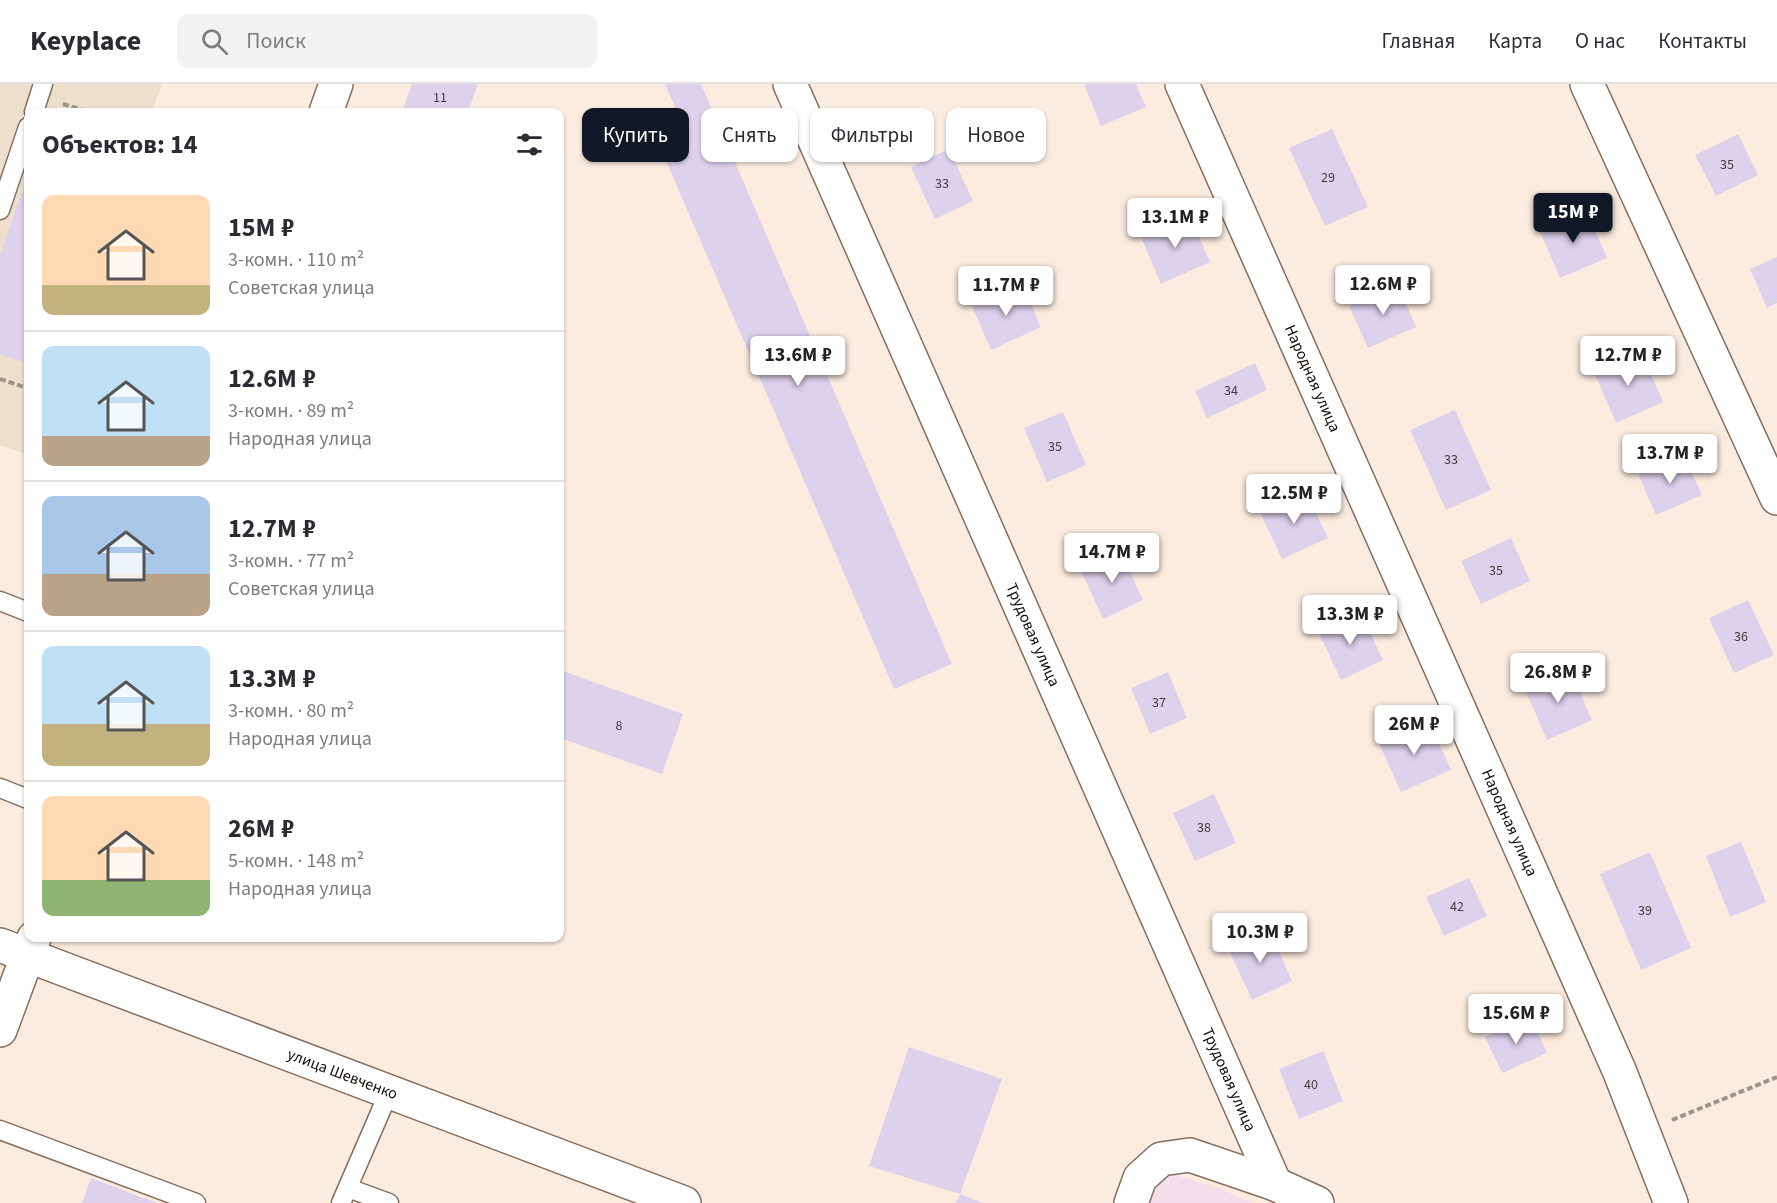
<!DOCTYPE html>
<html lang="ru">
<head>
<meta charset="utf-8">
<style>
  :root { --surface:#fff; --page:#f2f2f3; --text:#2b2b33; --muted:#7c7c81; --line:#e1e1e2; --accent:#111827 }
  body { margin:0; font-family:"Source Sans 3",sans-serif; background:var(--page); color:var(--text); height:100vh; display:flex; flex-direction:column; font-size:22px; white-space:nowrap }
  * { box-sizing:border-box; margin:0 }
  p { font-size:20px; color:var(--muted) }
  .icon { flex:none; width:33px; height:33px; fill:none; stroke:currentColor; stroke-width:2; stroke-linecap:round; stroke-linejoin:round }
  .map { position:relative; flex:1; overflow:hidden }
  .sheet { position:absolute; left:24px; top:24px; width:540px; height:834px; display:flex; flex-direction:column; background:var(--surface); border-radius:12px; box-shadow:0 2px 4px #0004 }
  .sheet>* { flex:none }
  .hud { position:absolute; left:582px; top:24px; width:570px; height:54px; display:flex; gap:12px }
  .price { position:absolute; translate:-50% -51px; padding:0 14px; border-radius:6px; background:#fff; color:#222; font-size:20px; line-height:39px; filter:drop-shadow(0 2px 3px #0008) }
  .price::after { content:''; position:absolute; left:50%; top:36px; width:18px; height:14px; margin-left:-9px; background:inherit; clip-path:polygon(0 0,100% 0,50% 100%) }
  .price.on { background:var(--accent); color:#fff }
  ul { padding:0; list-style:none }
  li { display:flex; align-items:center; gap:18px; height:150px; padding:0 18px }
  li+li { border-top:2px solid var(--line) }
  li span { display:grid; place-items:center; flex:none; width:168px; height:120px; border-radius:12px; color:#555 }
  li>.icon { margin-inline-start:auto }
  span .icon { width:72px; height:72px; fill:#fffc; stroke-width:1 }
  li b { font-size:26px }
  h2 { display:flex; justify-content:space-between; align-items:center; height:72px; padding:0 18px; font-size:26px }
  .tag { padding:0 21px; border-radius:12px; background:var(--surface); box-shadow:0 2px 4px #0004; font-size:21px; line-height:54px }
  .tag.on { background:var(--accent); color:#fff }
  header { display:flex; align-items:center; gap:36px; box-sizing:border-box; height:84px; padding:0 30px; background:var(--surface); border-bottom:2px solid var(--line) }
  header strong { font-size:28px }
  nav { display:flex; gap:33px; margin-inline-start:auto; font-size:21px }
  .search { width:420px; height:54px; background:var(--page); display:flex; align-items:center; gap:15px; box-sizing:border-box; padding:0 21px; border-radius:12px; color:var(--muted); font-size:22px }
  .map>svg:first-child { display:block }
  .industrial { fill:#f5deea }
  .education { fill:#eedfcc }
  .building { fill:#ddd1ec }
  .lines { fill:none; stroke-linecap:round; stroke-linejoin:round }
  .lane-casing { stroke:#856e5c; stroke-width:21 }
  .street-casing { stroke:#856e5c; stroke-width:36 }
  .secondary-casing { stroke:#856e5c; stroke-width:36 }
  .path { stroke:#a0938a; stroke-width:4; stroke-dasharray:6 3; stroke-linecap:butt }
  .lane { stroke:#fff; stroke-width:18 }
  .street { stroke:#fff; stroke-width:33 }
  .secondary { stroke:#fff; stroke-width:33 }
  .labels { text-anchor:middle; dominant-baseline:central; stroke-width:6; stroke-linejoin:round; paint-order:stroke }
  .number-label { font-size:14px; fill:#463c3f }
  .street-label { font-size:16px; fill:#130b05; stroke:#fcfcfc }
</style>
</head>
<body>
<header>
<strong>Keyplace</strong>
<div class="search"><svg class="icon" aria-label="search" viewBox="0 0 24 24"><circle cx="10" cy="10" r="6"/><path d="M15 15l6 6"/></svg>Поиск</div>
<nav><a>Главная</a><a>Карта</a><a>О нас</a><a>Контакты</a></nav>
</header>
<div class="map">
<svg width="1777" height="1119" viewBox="0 0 1777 1119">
  <rect width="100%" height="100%" fill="#fcece0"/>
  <path class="industrial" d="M1158,1086l61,18 34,15h-108z"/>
  <path class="education" d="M0,0h162l-10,28h-124v343l-28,-10z"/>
  <path class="building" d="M412,0h66l-10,28h-66z
    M665,0h36l251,580 -58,25 -246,-570 27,-12z
    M1084,0h52l10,23 -45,19z
    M1332,45l36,78 -43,19 -36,-78z
    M1738,50l20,41 -42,21 -21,-41z
    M949,65l24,52 -38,18 -24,-52z
    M28,91v182l-2,6 -26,-9v-99z
    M1586,125l21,49 -47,20 -21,-49z
    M1189,130l21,48 -49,22 -21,-49z
    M1777,173v46l-10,5 -17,-39z
    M1022,200l19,43 -50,23 -19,-44z
    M1398,201l18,42 -48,21 -19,-42z
    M1641,267l22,51 -47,21 -22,-51z
    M1255,279l12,27 -60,28 -12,-27z
    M1455,326l36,80 -45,20 -36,-80z
    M1063,328l23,53 -39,17 -23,-54z
    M1683,370l19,41 -46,20 -18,-41z
    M1306,407l22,47 -46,21 -22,-47z
    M1511,454l19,43 -49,23 -20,-43z
    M1120,465l23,51 -40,19 -23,-51z
    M1748,516l26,55 -40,18 -25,-55z
    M1360,527l23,49 -42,20 -23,-49z
    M1569,583l23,53 -45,20 -23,-53z
    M560,586l123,44 -21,60 -102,-36z
    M1168,588l19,46 -37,16 -19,-46z
    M1428,635l23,51 -50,22 -23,-51z
    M1214,710l22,49 -41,18 -22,-48z
    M1741,758l25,60 -36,15 -24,-61z
    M1650,768l41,96 -50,22 -41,-96z
    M1469,794l18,38 -43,20 -18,-39z
    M1268,844l24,53 -40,19 -25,-54z
    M1531,933l16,36 -45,20 -17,-36z
    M909,963l93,32 -42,115 -91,-28z
    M1323,967l20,50 -44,18 -20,-50z
    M91,1094l66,25h-75z
    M960,1110l23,9h-27z"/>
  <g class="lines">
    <g class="lane-casing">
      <path id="lane" d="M34,28l9,-28
        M0,126l28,-83
        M0,517l28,11
        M0,704l28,11
        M0,1046l196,73
        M348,1104l41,15
        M341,1119l48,-111"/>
    </g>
    <g class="street-casing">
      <g id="street">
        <path id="s1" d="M790,0l485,1100"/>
        <path id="s2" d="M1182,0l437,986 52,133"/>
        <path d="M326,28l10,-28"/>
        <path id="s3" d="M0,861l684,258"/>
        <path d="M0,946l34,-92"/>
        <path d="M1131,1119l9,-25 21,-19 29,-4 85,29 42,19"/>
      </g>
    </g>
    <g class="secondary-casing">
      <path id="secondary" d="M1587,0l190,414"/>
    </g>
    <path class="path" d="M63,20l27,8
      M0,295l24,8 4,-1
      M1672,1036l105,-43"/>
    <use href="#lane" class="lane"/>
    <use href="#street" class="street"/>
    <use href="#secondary" class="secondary"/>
  </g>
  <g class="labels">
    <g class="number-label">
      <text x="440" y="14">11</text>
      <text x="1727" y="81">35</text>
      <text x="1328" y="94">29</text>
      <text x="942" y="100">33</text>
      <text x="1231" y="307">34</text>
      <text x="1055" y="363">35</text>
      <text x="1451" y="376">33</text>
      <text x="1496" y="487">35</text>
      <text x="1741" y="553">36</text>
      <text x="1159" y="619">37</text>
      <text x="619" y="642">8</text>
      <text x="1204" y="744">38</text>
      <text x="1457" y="823">42</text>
      <text x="1645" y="827">39</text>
      <text x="1311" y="1001">40</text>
    </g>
    <g class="street-label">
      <text stroke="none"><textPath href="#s2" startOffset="322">Народная улица</textPath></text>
      <text stroke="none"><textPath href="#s1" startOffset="602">Трудовая улица</textPath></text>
      <text stroke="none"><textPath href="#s2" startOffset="808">Народная улица</textPath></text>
      <text stroke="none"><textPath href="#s3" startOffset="366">улица Шевченко</textPath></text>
      <text stroke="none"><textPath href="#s1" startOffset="1088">Трудовая улица</textPath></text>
    </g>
  </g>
</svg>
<b class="price on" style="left:1573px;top:160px">15M ₽</b>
<b class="price" style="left:1175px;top:165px">13.1M ₽</b>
<b class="price" style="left:1383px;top:232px">12.6M ₽</b>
<b class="price" style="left:1006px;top:233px">11.7M ₽</b>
<b class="price" style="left:798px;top:303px">13.6M ₽</b>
<b class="price" style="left:1628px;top:303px">12.7M ₽</b>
<b class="price" style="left:1670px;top:401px">13.7M ₽</b>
<b class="price" style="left:1294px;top:441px">12.5M ₽</b>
<b class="price" style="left:1112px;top:500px">14.7M ₽</b>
<b class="price" style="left:1350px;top:562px">13.3M ₽</b>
<b class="price" style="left:1558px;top:620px">26.8M ₽</b>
<b class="price" style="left:1414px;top:672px">26M ₽</b>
<b class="price" style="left:1260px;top:880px">10.3M ₽</b>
<b class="price" style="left:1516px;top:961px">15.6M ₽</b>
<div class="hud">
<a class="tag on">Купить</a>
<a class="tag">Снять</a>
<a class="tag">Фильтры</a>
<a class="tag">Новое</a>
</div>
<section class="sheet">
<h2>Объектов: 14<svg class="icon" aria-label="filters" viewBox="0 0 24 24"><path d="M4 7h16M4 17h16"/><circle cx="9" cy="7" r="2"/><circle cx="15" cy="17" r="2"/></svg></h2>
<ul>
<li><span style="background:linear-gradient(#ffd9b3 75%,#c2b280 0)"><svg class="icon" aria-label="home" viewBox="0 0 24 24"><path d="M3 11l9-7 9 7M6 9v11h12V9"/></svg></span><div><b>15M ₽</b><p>3-комн. · 110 m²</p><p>Советская улица</p></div></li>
<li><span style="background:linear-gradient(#bfe0f5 75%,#b9a48a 0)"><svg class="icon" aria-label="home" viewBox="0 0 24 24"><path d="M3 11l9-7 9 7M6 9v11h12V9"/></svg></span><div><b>12.6M ₽</b><p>3-комн. · 89 m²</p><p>Народная улица</p></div></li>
<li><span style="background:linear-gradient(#a9c7e8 65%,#b9a48a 0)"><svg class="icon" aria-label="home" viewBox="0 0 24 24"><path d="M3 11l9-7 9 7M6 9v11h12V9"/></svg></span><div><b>12.7M ₽</b><p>3-комн. · 77 m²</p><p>Советская улица</p></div></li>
<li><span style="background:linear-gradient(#bfe0f5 65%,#c2b280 0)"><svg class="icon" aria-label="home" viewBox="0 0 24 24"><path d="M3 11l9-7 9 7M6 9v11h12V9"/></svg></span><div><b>13.3M ₽</b><p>3-комн. · 80 m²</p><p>Народная улица</p></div></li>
<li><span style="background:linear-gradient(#ffd9b3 70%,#8fb573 0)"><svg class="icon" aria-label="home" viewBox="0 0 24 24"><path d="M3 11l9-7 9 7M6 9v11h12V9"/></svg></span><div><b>26M ₽</b><p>5-комн. · 148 m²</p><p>Народная улица</p></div></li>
</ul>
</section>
</div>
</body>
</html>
